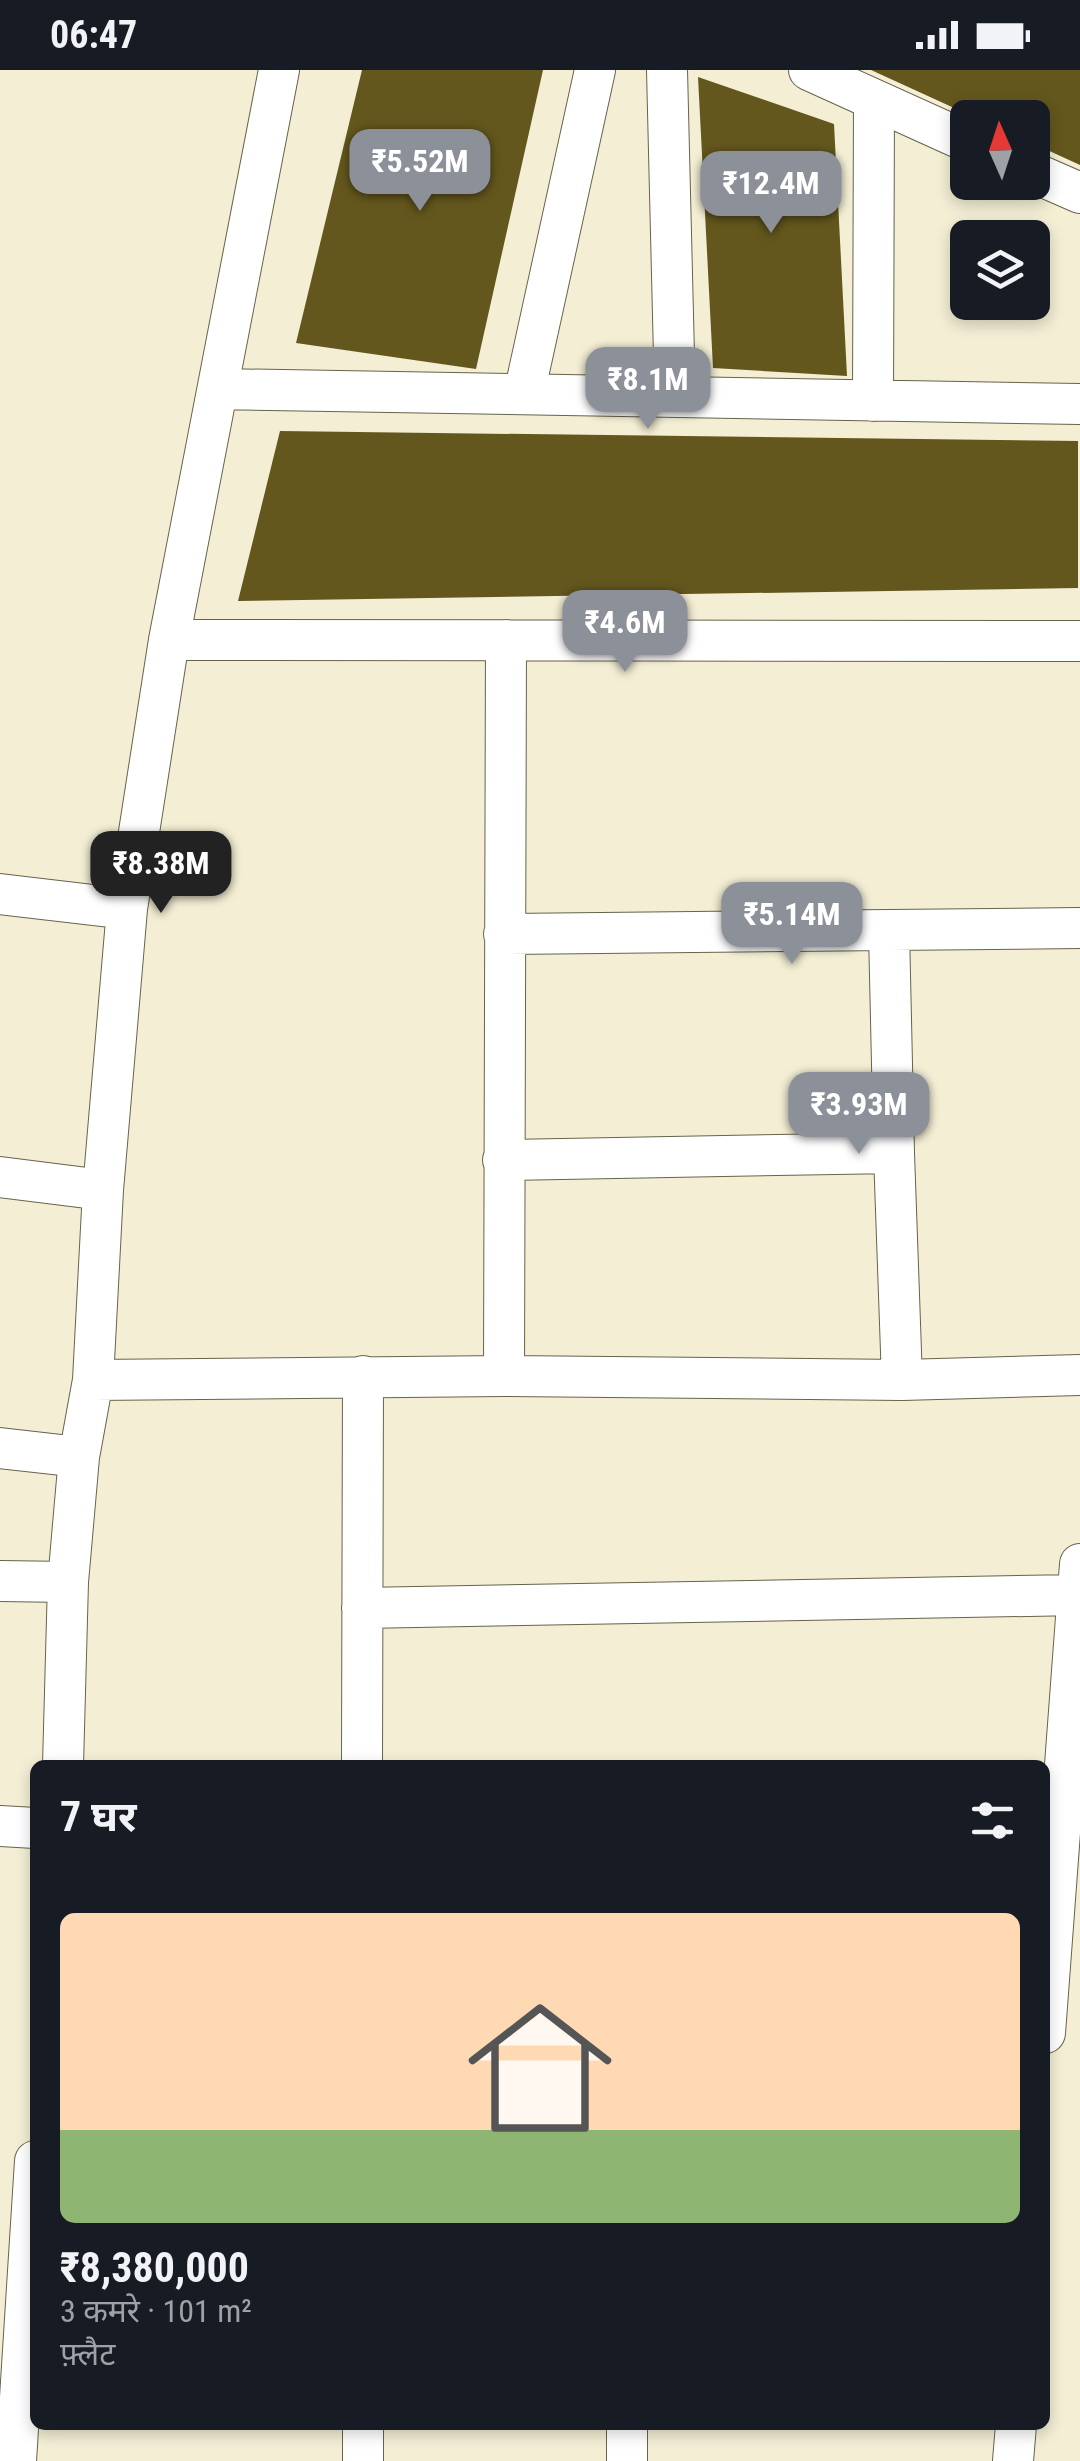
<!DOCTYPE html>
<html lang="hi">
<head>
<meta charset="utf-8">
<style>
  :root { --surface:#171b24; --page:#242831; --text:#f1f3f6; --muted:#9ea1a6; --accent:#8c9099 }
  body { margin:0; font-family:"Roboto Condensed","Noto Sans Devanagari",sans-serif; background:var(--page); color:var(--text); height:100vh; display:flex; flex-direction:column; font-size:38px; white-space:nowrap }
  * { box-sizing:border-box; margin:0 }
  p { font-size:32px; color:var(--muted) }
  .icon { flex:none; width:55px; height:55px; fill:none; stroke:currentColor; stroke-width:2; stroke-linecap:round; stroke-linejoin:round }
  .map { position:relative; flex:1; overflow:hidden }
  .panel { position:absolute; left:30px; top:1690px; width:1020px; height:670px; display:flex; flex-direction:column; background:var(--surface); border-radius:15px; box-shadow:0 5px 15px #0003 }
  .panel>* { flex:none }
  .needle { width:65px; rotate:357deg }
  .controls { position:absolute; left:950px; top:30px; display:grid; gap:20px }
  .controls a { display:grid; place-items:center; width:100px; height:100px; border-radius:15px; background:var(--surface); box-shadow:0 5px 15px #0003; font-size:50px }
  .price { position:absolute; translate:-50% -85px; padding:0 22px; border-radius:20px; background:var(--accent); color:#fff; font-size:32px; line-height:65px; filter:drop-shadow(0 2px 5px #0008) }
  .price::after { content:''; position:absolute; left:50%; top:60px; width:30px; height:22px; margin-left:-15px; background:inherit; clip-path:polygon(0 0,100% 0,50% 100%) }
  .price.selected { background:#222; color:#fff }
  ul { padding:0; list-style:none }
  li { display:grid; align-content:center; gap:20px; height:530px; padding:0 30px }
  li span { display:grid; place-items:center; height:310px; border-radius:15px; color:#555 }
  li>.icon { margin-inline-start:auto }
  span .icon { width:180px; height:180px; fill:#fffc; stroke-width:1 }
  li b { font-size:42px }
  h2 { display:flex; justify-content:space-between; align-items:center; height:120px; padding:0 30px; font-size:42px }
  .status { display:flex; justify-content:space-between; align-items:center; height:70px; padding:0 50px; background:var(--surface); direction:ltr }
  .status svg { height:28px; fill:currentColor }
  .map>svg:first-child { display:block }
  .building { fill:#63571d }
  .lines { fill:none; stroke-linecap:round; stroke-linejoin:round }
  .minor-casing { stroke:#67634c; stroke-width:42 }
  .minor { stroke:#fff; stroke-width:40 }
</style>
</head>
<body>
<div class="status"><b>06:47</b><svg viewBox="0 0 49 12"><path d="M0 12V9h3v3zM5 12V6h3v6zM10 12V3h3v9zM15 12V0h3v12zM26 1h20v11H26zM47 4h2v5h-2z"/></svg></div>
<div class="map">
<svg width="1080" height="2391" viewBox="0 0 1080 2391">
  <rect width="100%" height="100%" fill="#f3eed4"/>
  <path class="building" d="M362,0h181l-67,299 -180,-26z
    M871,0h209v95l-48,-22v-25h-56z
    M698,7l136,47 13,252 -134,-8z
    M280,361l798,10v147l-840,13z"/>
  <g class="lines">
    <g class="minor-casing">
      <path id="minor" d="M667,0l8,327
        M809,0l159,72
        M1032,102l48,21
        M218,319l862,15
        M524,324l71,-324
        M873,331l1,-301
        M169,570l911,1
        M0,824l127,15
        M889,861l5,222 8,227
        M504,864l576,-6
        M503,1090l391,-7
        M0,1107l103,13
        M504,1306l2,-736
        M93,1310l411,-4 398,4 178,-5
        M0,1378l79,9
        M0,1511l68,1
        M362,1538l716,-13
        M63,1695l5,-183 11,-125 14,-77 10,-190 24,-281 42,-269 110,-570
        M362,1695l1,-389
        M0,1756l35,2
        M1045,1963l35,-469
        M363,2355v36
        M16,2391l19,-300
        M627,2391v-36
        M1013,2391l3,-36"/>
    </g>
    <use href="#minor" class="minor"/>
  </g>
</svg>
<div class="controls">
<a><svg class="needle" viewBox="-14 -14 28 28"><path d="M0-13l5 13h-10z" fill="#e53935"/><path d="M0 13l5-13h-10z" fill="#9ea1a6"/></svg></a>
<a><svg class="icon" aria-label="layers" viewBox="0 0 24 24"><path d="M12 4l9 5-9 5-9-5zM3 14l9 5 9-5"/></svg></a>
</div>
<b class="price" style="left:420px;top:144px">₹5.52M</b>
<b class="price" style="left:771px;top:166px">₹12.4M</b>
<b class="price" style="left:648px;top:362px">₹8.1M</b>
<b class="price" style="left:625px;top:605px">₹4.6M</b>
<b class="price selected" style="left:161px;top:846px">₹8.38M</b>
<b class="price" style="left:792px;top:897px">₹5.14M</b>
<b class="price" style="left:859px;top:1087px">₹3.93M</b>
<section class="panel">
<h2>7 घर<svg class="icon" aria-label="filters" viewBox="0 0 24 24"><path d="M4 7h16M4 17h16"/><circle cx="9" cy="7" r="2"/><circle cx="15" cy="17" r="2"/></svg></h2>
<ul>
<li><span style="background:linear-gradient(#ffd9b3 70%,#8fb573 0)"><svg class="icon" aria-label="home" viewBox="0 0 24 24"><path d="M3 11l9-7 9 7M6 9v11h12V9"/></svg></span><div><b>₹8,380,000</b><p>3 कमरे · 101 m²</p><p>फ़्लैट</p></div></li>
</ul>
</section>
</div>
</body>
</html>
